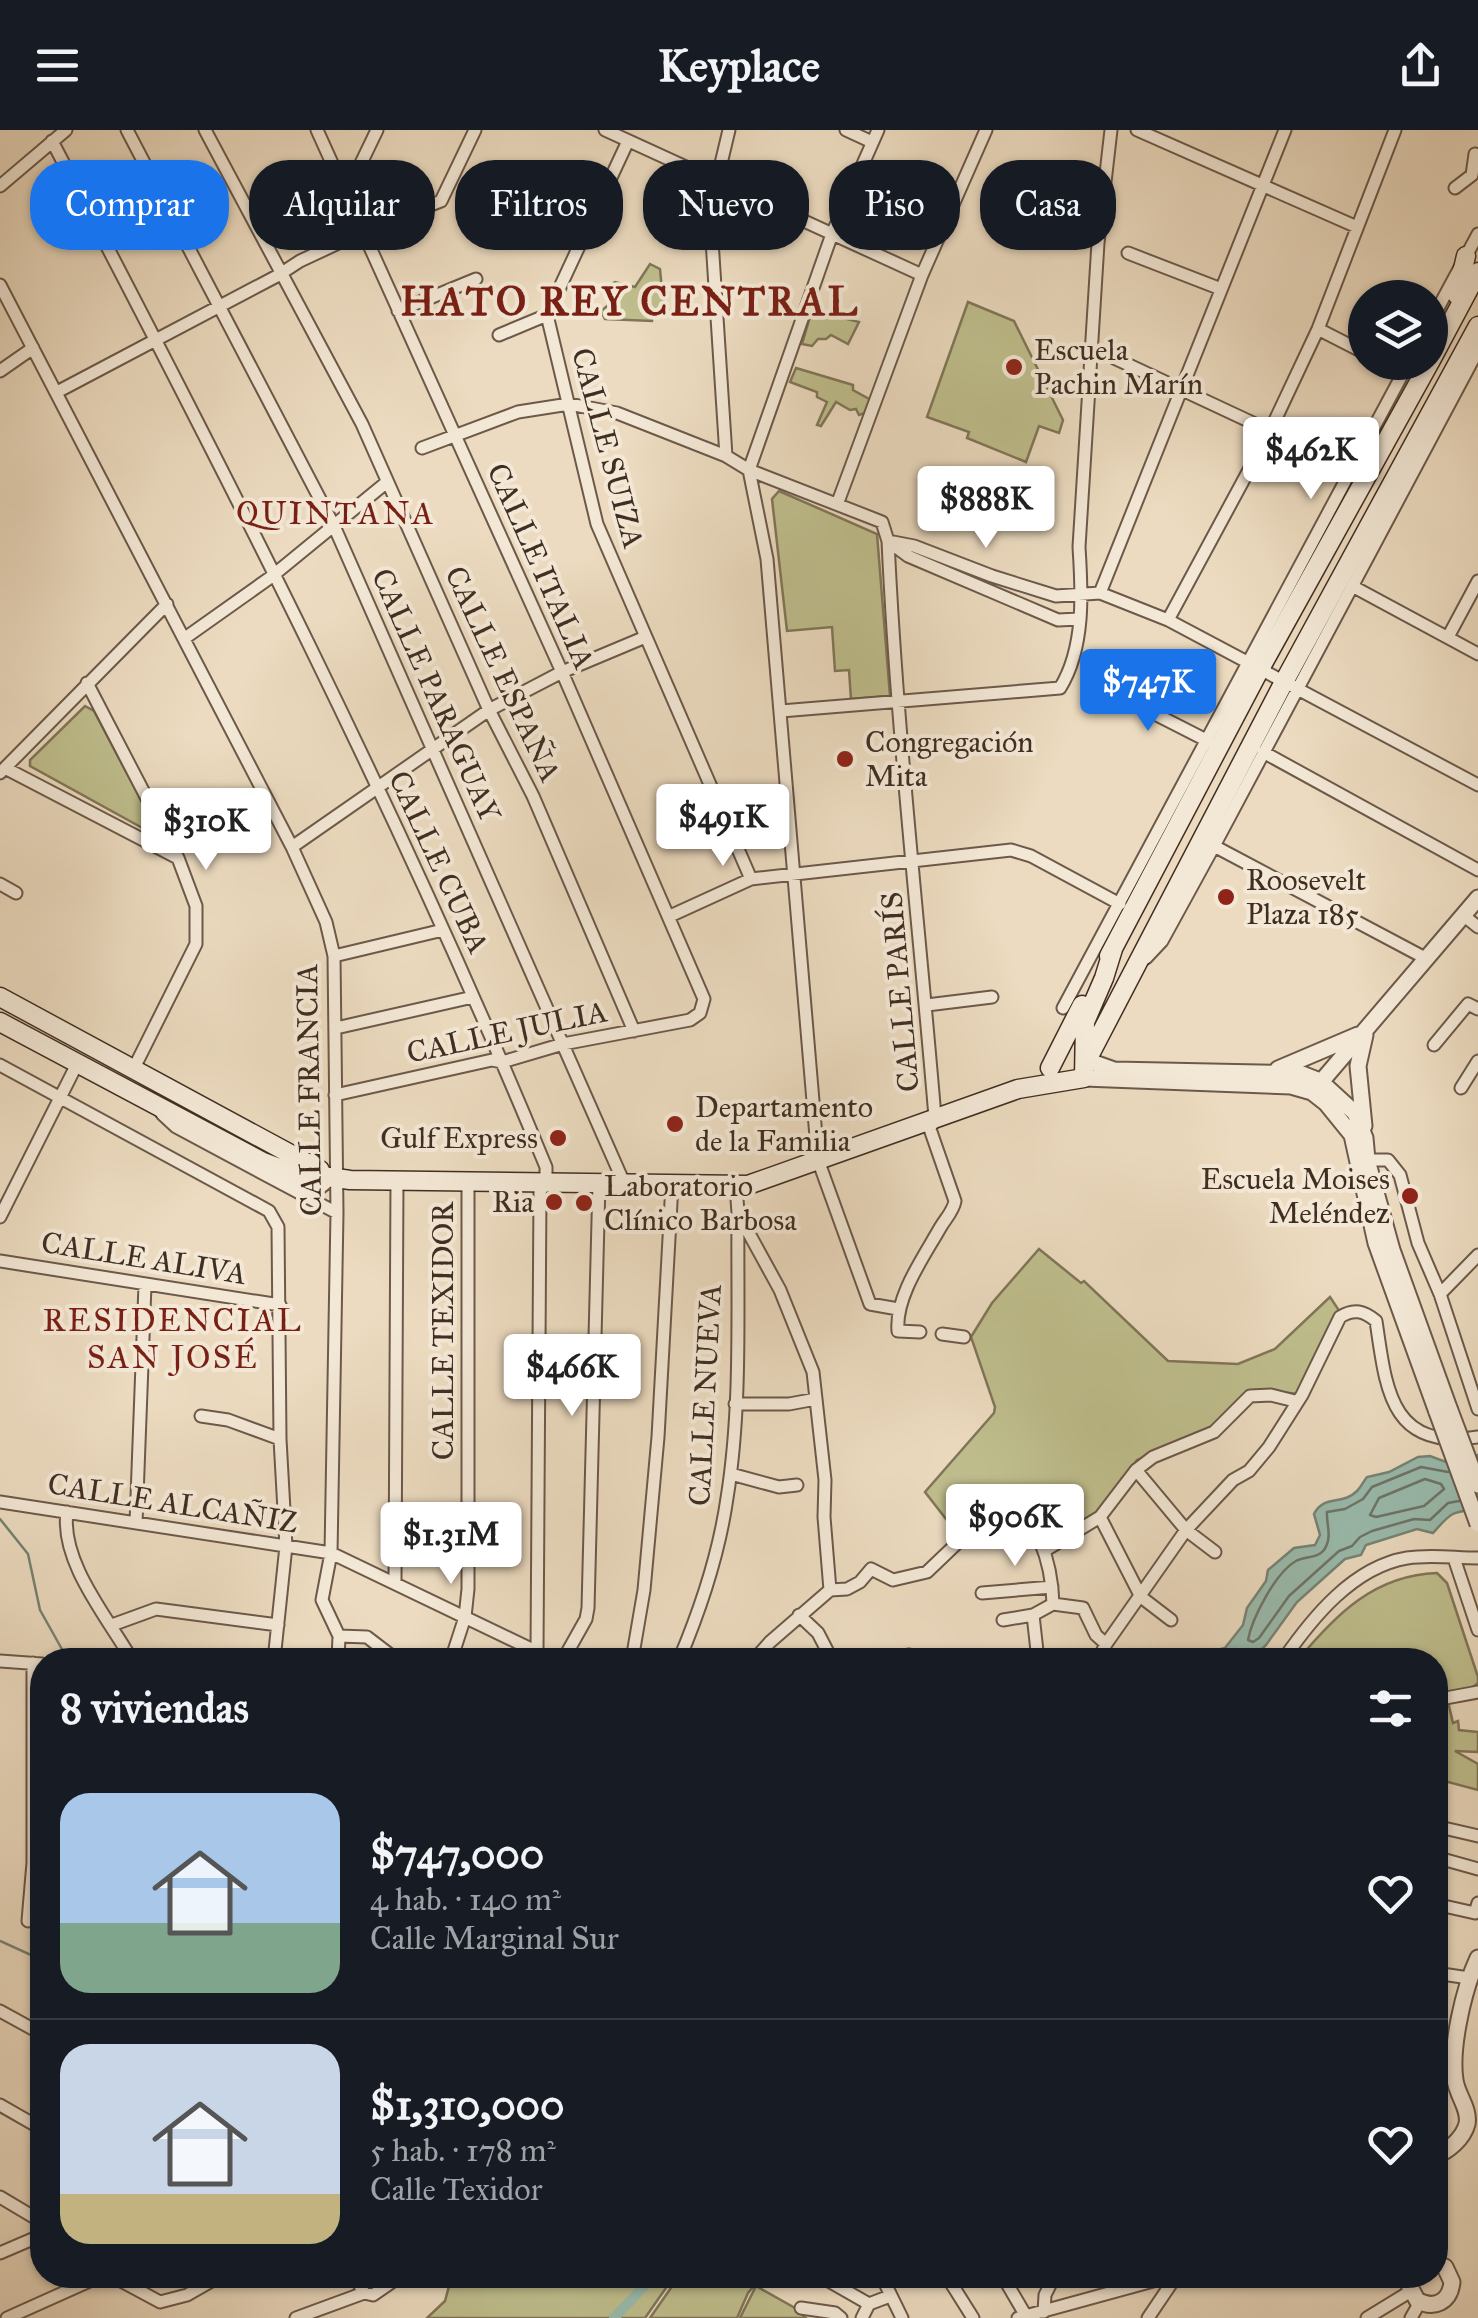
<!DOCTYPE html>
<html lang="es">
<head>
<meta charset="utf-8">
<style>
  :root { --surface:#171b24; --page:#20242c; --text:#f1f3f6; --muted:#9ea1a6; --line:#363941; --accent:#1a73e8 }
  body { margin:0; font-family:"IM FELL Great Primer",serif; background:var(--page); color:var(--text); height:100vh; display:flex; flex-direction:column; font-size:38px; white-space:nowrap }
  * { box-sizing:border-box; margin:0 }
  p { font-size:32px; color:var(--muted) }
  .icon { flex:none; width:55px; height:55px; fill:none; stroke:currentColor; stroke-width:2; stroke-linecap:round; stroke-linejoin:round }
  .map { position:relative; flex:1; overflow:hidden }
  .details { position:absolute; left:30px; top:1518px; width:1418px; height:640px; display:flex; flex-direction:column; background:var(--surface); border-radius:40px; box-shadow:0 2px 8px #0004 }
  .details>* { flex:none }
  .banner { position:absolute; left:30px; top:30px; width:1420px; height:90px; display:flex; gap:20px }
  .tools { position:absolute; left:1348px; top:150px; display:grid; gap:20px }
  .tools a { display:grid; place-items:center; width:100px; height:100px; border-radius:50%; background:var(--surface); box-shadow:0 2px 8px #0004; font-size:50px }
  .price { position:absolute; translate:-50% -85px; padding:0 22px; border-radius:10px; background:#fff; color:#222; font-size:32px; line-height:65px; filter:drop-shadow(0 2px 5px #0008) }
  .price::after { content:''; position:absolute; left:50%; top:60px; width:30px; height:22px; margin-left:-15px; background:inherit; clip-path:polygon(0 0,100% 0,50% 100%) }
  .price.current { background:var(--accent); color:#fff }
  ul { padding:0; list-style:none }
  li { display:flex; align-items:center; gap:30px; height:250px; padding:0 30px }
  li+li { border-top:2px solid var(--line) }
  li span { display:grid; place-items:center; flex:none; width:280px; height:200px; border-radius:30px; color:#555 }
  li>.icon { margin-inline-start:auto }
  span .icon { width:120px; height:120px; fill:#fffc; stroke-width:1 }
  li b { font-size:42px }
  h2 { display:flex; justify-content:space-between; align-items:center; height:120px; padding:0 30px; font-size:42px }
  .pill { padding:0 35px; border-radius:40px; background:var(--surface); box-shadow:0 2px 8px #0004; font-size:35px; line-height:90px }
  .pill.current { background:var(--accent); color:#fff }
  header { display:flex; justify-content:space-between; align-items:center; height:130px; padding:0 30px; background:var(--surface); font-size:45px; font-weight:700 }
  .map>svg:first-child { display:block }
  .green { fill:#bfbe8d; stroke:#807658; stroke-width:2.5 }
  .water { fill:#99bbad; stroke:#768375; stroke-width:2.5 }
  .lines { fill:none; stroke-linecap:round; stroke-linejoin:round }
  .shore { stroke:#6d7468; stroke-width:2.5 }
  .stream { stroke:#768375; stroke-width:2.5 }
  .canal { stroke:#99bbad; stroke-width:10 }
  .minor-casing { stroke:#6c594a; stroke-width:15 }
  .tertiary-casing { stroke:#6c594a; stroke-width:19 }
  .secondary-casing { stroke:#412e22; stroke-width:21 }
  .minor { stroke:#f3e8d6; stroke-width:11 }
  .tertiary { stroke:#f3e8d6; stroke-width:15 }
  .secondary { stroke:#f3e8d6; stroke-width:18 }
  .tertiary-bridge-casing { stroke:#6c594a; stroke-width:19; stroke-linecap:butt }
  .tertiary-bridge { stroke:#f3e8d6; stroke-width:15 }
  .poi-dot { fill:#8f2418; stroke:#f3e8d6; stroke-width:4 }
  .labels { text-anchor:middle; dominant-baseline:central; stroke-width:8; stroke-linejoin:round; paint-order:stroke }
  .poi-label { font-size:30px; fill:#412e22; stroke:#f3e8d6; text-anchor:start }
  .street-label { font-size:30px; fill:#412e22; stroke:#f3e8d6 }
  .neighbourhood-label { font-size:32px; letter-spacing:2.5px; fill:#7a1f14; stroke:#f3e8d6 }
  .district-label { font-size:40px; font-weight:bold; letter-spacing:2.5px; fill:#7a1f14; stroke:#f3e8d6 }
</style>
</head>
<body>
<header><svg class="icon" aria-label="menu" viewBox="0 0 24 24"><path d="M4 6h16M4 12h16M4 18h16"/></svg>Keyplace<svg class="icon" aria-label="share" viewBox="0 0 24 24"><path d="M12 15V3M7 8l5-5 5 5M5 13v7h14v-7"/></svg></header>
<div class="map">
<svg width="1478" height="2188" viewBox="0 0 1478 2188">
  <rect width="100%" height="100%" fill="#ecdbc0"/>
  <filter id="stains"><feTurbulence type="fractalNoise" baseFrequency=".002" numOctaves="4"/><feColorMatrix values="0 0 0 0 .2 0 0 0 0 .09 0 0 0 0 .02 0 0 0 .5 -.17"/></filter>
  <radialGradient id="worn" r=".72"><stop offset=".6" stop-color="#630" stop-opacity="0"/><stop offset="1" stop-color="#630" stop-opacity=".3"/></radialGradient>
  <path class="green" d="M528,46l57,25 -12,26 -56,-25z
    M650,134l10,5 3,32 6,10 -16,3 -1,7 -47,-2 -4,-8 11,-9 -2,-17 5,-3 20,5z
    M968,172l46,19 49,99 -4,13 -20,-7 -13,36 -59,-24 2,-6 -42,-15z
    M812,180l47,12 -11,22 -17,-9 -5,4h-8l-6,7 -10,-2z
    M796,238l57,17v5l18,10 -6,13 -6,2 -3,-6 -6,1 -14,-8 -15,24 -4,-1 10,-23 -10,-5v-5l-27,-10z
    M779,361l98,43 13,162 -39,3 -2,-29 -14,1 -3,-44 -45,4 -15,-132z
    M85,576l9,5 65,123 -2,2 -127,-70v-6z
    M1039,1119l42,34 3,-2 84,80 70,3 37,-15 55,-52 10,15 -42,82 -38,-4 -45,39 -78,31 -36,55 -56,32 -20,-34 -27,-11 -38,35 -35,-45 69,-79 1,-6 -24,-70 21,-34z
    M1437,1443l10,10 31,94v6l-10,8 -33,5v-36h-137c38,-46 77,-85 139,-87z
    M1448,1572l5,21 5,-2 1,9 19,2v20l-23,-1 23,13v26l-41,-11 -2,-76z
    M452,2145h223l-30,43h-218l18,-17z
    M680,2145h83l-15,18 -11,25h-87z
    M756,2156l39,22 11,10h-66z"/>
  <path class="water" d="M1478,1325v54c-28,3 -27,4 -45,24l-16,-4 -51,16 -5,10 -16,4 -48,43 -31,43 -15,15h-43l5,-9 12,-3 18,-23 4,-17 19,-27 2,-11 26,-22 21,-3 5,-10 -6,-21c10,-20 28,-8 43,-23 4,-4 6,-9 10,-14l22,-5 29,-15 12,-1 16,6z"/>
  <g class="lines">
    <path class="shore" d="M1448,1342l-27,-5 -49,20 -9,12 -18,10 -18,3c-1,12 6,25 -3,38 -7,9 -19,6 -28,11 -20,11 -44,57 -48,79l5,2 6,-4 30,-42 50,-45 13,-5 8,-9 12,-6 42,-12 16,1 18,-17 11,-2
      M1425,1349l16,5 3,5 -20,17 -48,11 -6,-2 9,-17z"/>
    <path class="stream" d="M0,1389l28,35 12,56 28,50
      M0,1811l42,19"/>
    <path class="canal" d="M614,2188l41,-43"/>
    <g class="minor-casing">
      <path id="minor" d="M127,0l207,396 290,657
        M205,0l157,294 127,286 44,86 101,235
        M317,0l245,542 142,327 -4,14 -10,7 -127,24 -61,18 -10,-2 -157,35
        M605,0l317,145
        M846,0l26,12
        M878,0l-46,104 -83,236 18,89 51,601 52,144 28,5
        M1137,0l220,97
        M52,11c176,336 349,674 494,1026v14l-6,11 -3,460 -4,8
        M628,11l-81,174 50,209 154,355
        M0,56l66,-56
        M343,57l9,-5 25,-52
        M1455,58l17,-13 3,-21
        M1128,123l93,36
        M0,155l292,562 34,75 8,34 3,257 -6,340 -9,47 17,36 -1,24
        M398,181l78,-32
        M1430,193l48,-89
        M1318,199l47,24
        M499,205l48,-20
        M1114,228l156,73
        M1383,232l20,11
        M0,241l33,-23
        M57,262l220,-116 23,-15 62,-29 79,-31 34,-71
        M422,318l96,-36 51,-8 48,9 109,43 23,14 133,52 6,19c9,193 31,384 47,576l-5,12 25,72c-2,11 -10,18 -15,27 -17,30 -45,69 -42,103l22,1
        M726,326l-15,-231 3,-32 15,-63
        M838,372l84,-227 64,-145
        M888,411l26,5 78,30 64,20 44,-3 68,27 310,165
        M892,414l16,12 150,64 21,-1
        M1352,456l126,68
        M1100,463l185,-463
        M1168,490l102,-189 48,-102 77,-199
        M1448,507l30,-56
        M185,508l86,-61 116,-95
        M87,553l91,175 18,48v38l-63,126
        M1106,559l102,52
        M781,581l279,-23c25,-40 22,-96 19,-141l19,-304 13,-113
        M1263,622l215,118
        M5,638l173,90
        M0,643l167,-169
        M1214,716l213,113
        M292,717l197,-137 73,-38 81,-34
        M0,754l16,9
        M1463,785l15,12
        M670,786l81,-37 260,-29 20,6 89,48
        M334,826l109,-26
        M1146,828l16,-17 52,-95 264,-496
        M927,875l65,-8
        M1063,878l346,-646
        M336,898l137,-31
        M1434,915l34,-41 10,5
        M0,935l269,146 9,16 2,212 6,107 -12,114
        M1461,958l17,-27
        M162,984l14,13 161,86
        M1367,1030h21l12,15 18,68 22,51 38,115
        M290,1055l30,3 14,-11
        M0,1087l77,-153
        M740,1087l40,73 33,82 12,108 -1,37 6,73
        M0,1131l280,44
        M1440,1164l38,-39
        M942,1204l22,3
        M735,1274h54l27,-5
        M201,1286l27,4 52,19
        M1136,1340l50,60 29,22
        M731,1344l48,13 18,-2
        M0,1372l331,51 223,107
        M67,1382c-7,50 41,106 65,148
        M1100,1387l41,80 30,23
        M136,1393l9,-238
        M1044,1421l56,-34 36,-47 17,-13 61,-25 36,-36 21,-1 24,6
        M1454,1428l24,72
        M395,1453l2,-403
        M982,1463l70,-6
        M1053,1474l30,4 13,27 10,9
        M799,1485l19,18 14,27
        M1033,1485l5,45
        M112,1495l44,-16 122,16
        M339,1506l28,1 30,23
        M451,1530l14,-43 3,-28v-410
        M563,1530l23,-41 2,-11 11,-426
        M632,1530l12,-70 14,-153 14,-253
        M679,1530c22,-52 40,-106 48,-162 15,-93 10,-191 11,-285l-2,-28
        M754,1530l16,-18 60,-52 17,-1 13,-7 11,-13 22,11 34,-8 68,-65c44,-4 57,63 58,97l-20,11 -30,5
        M893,1530l15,-5 30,5
        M1098,1530l8,-16 80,-114 47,-50 16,-9 20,-24 33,-52 38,-78c14,-9 24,-6 36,4 10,66 13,130 102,116
        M1283,1530c29,-42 70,-93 124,-102 23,-4 48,0 71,0
        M0,1531l42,3
        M1435,1570l43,-8
        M1435,1696l43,10
        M1435,1727l43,12
        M1435,1774l40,9 3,-10
        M28,1791l5,-58v-200
        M1435,1843l34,5
        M0,1881l42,23
        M0,1975l42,24
        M0,2067l42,25
        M0,2123l42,-18
        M110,2145l50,27 27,-7 35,-20
        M354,2145l10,18
        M825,2145l2,5 42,24 21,-8
        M881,2145l21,43
        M946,2145l27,43
        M1002,2145l24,41
        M801,2178l34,5 6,5
        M1044,2182l1,-17 10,-20
        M7,2188l96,-43
        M296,2188l68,-25 9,2 29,-20
        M862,2188l7,-14
        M1018,2188l157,-43
        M1148,2188l29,-43
        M1367,2188l44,-27
        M1411,2188l9,-16"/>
    </g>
    <g class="tertiary-casing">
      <path id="tertiary" d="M1086,930l28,10 188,4 18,7 35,32 10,25 2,22 25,90 57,158
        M1278,939l80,-34
        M1084,948l207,8 21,6 14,11 26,32 24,108 61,169
        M1315,959l163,-191
        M1364,996l-6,-60 7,-31
        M1435,2026c13,-5 28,-17 32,-32 3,-15 -10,-29 -12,-44 -5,-33 9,-92 23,-122
        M1412,2145l-3,10 8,15c17,10 33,2 35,-18l-7,-15 -10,-4"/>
    </g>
    <g class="secondary-casing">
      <path id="secondary" d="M1457,165l9,-39
        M1430,232l48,-90
        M1109,826l152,-289 169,-305
        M0,867l320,173
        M0,892l263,140 24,9 63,9 398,5 270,-96 66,-11 1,-56 19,-44 9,-29
        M1087,930l198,-380 193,-354
        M1050,938l32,-63"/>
    </g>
    <use href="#minor" class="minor"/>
    <use href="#tertiary" class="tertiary"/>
    <use href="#secondary" class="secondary"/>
    <g class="tertiary-bridge-casing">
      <path id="tertiary-bridge" d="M1449,1278l29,77
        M1437,1282l41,112"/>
    </g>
    <use href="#tertiary-bridge" class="tertiary-bridge"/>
  </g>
  <g class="poi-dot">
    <circle cx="1014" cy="237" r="10"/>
    <circle cx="845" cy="629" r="10"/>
    <circle cx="1226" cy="767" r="10"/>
    <circle cx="675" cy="994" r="10"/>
    <circle cx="558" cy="1008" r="10"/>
    <circle cx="1410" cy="1066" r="10"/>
    <circle cx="554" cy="1072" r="10"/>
    <circle cx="584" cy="1073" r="10"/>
  </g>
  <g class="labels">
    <g class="poi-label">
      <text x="1034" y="220">Escuela<tspan x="1034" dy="34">Pachin Marín</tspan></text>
      <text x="865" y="612">Congregación<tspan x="865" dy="34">Mita</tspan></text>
      <text x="1246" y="750">Roosevelt<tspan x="1246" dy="34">Plaza 185</tspan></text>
      <text x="695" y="977">Departamento<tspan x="695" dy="34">de la Familia</tspan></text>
      <text x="538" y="1008" text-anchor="end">Gulf Express</text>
      <text x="1390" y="1049" text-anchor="end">Escuela Moises<tspan x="1390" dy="34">Meléndez</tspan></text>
      <text x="604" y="1056">Laboratorio<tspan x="604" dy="34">Clínico Barbosa</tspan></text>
      <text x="534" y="1072" text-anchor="end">Ria</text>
    </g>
    <g class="street-label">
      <text transform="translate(608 318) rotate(75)">CALLE SUIZA</text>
      <text transform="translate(541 436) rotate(66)">CALLE ITALIA</text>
      <text transform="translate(503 544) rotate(65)">CALLE ESPAÑA</text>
      <text transform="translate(436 565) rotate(66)">CALLE PARAGUAY</text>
      <text transform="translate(439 732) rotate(65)">CALLE CUBA</text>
      <text transform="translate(900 862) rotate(-95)">CALLE PARÍS</text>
      <text transform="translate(507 902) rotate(-12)">CALLE JULIA</text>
      <text transform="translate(309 960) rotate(-91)">CALLE FRANCIA</text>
      <text transform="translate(144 1128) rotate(9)">CALLE ALIVA</text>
      <text transform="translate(443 1201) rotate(-90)">CALLE TEXIDOR</text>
      <text transform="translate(705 1265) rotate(-87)">CALLE NUEVA</text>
      <text transform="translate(173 1373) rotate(9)">CALLE ALCAÑIZ</text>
    </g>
    <g class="neighbourhood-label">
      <text x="336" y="383">QUINTANA</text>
      <text x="173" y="1190">RESIDENCIAL<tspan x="173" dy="37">SAN JOSÉ</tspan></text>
    </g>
    <g class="district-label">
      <text x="630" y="171">HATO REY CENTRAL</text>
    </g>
  </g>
  <rect width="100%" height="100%" filter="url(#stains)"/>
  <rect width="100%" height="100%" fill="url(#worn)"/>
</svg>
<div class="tools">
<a><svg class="icon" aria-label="layers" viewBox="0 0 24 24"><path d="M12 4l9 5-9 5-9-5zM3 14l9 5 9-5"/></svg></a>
</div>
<b class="price" style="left:1311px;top:372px">$462K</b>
<b class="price" style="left:986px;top:421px">$888K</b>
<b class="price current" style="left:1148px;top:604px">$747K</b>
<b class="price" style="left:723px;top:739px">$491K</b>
<b class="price" style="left:206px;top:743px">$310K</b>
<b class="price" style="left:572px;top:1289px">$466K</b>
<b class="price" style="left:1015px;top:1439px">$906K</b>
<b class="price" style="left:451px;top:1457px">$1.31M</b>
<div class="banner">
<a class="pill current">Comprar</a>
<a class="pill">Alquilar</a>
<a class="pill">Filtros</a>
<a class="pill">Nuevo</a>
<a class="pill">Piso</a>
<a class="pill">Casa</a>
</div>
<section class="details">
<h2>8 viviendas<svg class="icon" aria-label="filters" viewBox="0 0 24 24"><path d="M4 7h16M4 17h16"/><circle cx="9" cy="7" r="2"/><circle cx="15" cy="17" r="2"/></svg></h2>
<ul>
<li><span style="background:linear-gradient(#a9c7e8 65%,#7fa58c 0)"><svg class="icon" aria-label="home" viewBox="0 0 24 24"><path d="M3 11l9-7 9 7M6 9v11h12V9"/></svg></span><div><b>$747,000</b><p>4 hab. · 140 m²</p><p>Calle Marginal Sur</p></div><svg class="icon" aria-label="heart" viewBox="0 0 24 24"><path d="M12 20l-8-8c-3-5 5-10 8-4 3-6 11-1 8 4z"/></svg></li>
<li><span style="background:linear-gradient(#c9d6e8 75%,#c2b280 0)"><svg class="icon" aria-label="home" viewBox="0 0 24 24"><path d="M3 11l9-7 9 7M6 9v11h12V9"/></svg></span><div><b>$1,310,000</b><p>5 hab. · 178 m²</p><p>Calle Texidor</p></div><svg class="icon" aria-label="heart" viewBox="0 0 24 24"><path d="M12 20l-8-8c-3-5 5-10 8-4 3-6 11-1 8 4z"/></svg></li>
</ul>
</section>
</div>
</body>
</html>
